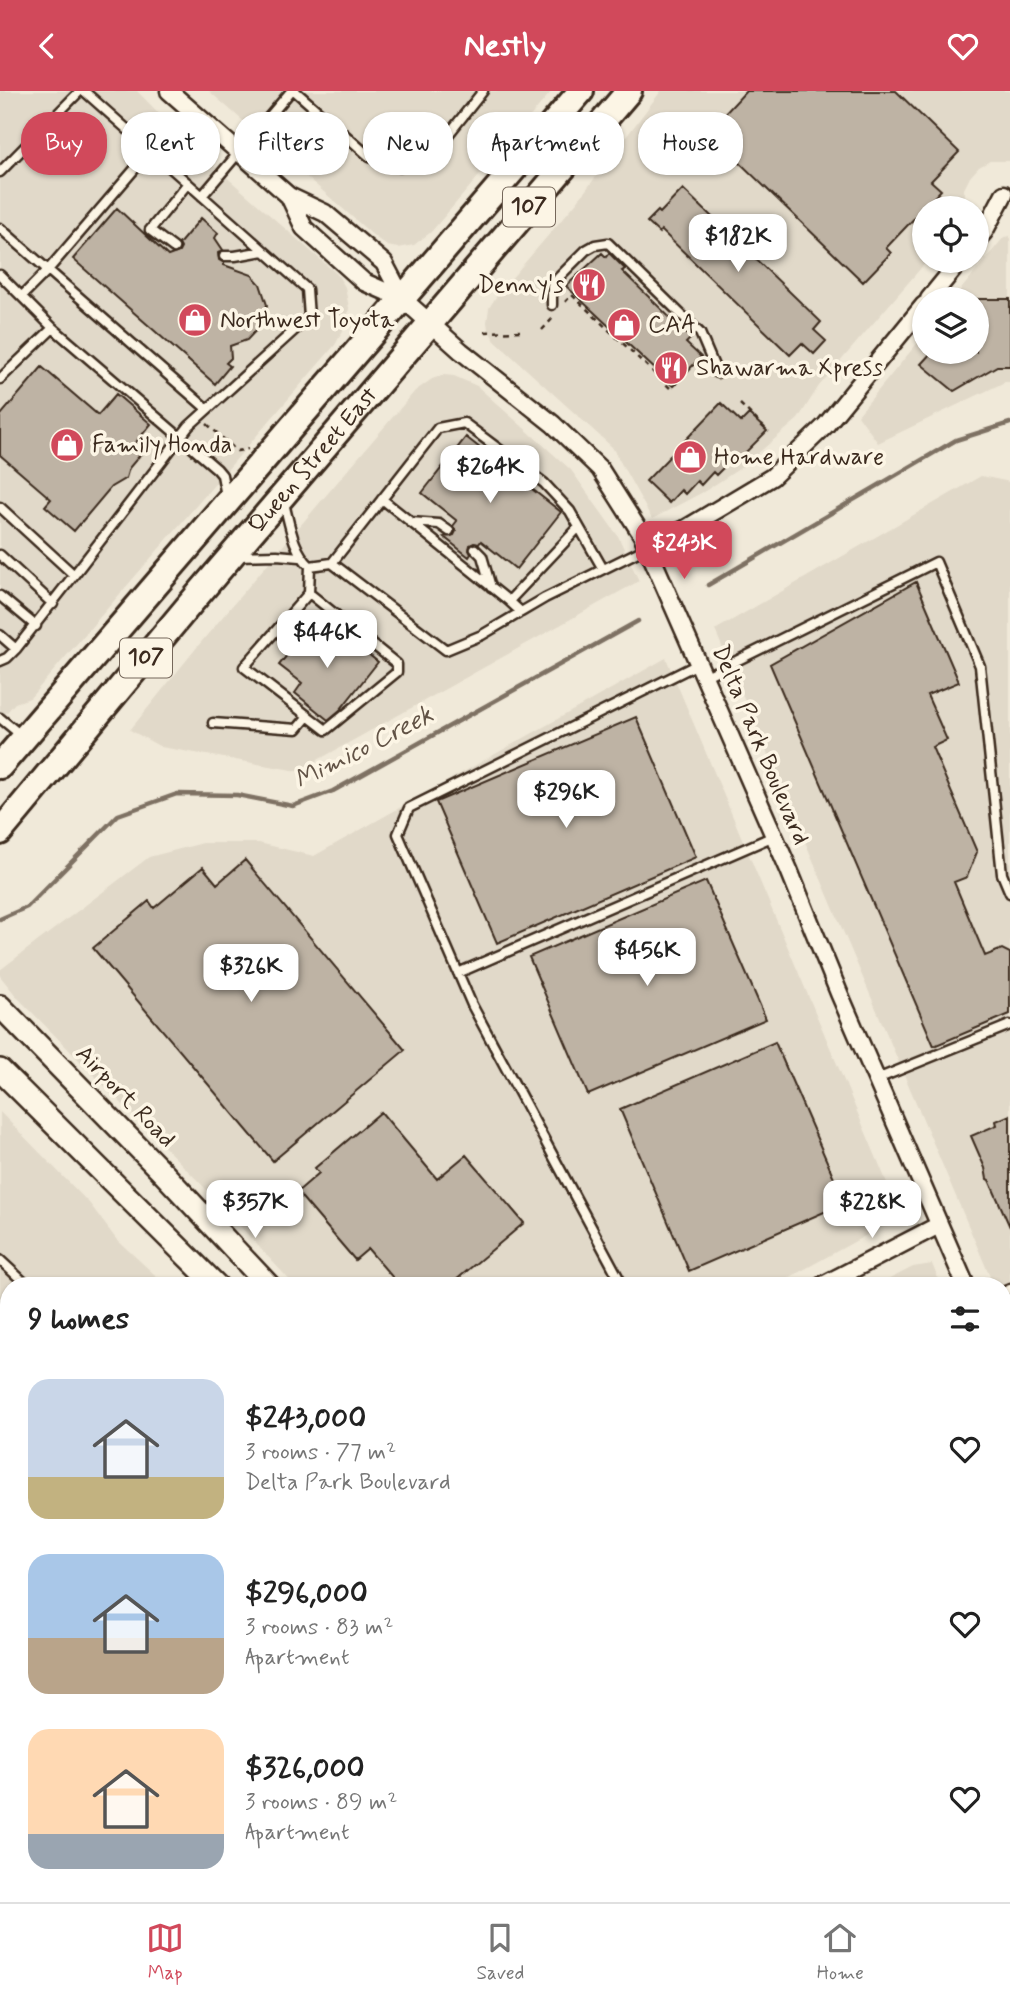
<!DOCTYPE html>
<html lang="en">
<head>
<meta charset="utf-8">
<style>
  :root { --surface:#fff; --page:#f6f6f6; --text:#222; --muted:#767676; --line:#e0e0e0; --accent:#d1495b }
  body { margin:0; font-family:Mynerve,sans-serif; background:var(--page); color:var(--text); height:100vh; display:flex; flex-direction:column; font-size:26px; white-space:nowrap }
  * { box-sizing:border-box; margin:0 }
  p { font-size:23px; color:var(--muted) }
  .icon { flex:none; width:38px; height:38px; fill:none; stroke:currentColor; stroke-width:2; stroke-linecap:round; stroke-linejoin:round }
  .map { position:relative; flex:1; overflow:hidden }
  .sheet { position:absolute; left:0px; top:1186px; width:1012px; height:625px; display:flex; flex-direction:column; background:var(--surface); border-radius:28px 28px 0 0; box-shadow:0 2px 5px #0004 }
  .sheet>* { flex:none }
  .hud { position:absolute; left:21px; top:21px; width:970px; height:63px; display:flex; gap:14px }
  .buttons { position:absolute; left:912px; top:105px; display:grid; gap:14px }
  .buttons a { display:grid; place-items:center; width:77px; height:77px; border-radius:50%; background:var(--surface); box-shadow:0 2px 5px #0004; font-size:35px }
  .price { position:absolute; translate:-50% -60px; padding:0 16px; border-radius:14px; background:#fff; color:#222; font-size:23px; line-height:46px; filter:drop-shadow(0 2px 4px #0008) }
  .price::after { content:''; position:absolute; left:50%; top:42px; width:21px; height:16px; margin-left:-10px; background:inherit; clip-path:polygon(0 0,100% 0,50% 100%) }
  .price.current { background:var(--accent); color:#fff }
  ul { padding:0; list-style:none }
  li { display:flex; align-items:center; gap:21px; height:175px; padding:0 28px }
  li span { display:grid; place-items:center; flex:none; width:196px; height:140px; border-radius:21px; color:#555 }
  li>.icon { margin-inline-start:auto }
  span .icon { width:84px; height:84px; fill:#fffc; stroke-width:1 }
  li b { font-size:30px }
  h2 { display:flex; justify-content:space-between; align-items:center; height:84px; padding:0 28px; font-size:30px }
  .chip { padding:0 24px; border-radius:28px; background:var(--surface); box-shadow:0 2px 5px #0004; font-size:24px; line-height:63px }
  .chip.current { background:var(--accent); color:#fff }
  header { display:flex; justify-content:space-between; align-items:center; height:91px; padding:0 28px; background:var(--accent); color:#fff; font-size:32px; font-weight:700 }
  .tabs { display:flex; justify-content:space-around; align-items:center; height:98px; border-top:2px solid var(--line); background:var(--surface); font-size:19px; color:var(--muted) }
  .tabs a { display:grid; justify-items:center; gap:4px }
  .tabs .current { color:var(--accent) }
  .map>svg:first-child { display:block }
  .built { fill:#e1d9c9 }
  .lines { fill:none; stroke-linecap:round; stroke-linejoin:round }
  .stream { stroke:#7e7163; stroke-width:4.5 }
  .building { fill:#beb3a4; stroke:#3b2a1e; stroke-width:2 }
  .lane-casing { stroke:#3b2a1e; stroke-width:13 }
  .street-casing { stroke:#3b2a1e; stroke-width:21 }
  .secondary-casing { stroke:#3b2a1e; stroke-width:26 }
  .primary-casing { stroke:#3b2a1e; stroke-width:30 }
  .path { stroke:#3b2a1e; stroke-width:2.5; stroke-dasharray:5 5; stroke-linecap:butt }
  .lane { stroke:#fcf5e5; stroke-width:8 }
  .street { stroke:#fcf5e5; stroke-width:16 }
  .secondary { stroke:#fcf5e5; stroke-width:21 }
  .primary { stroke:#fcf5e5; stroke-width:24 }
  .labels { text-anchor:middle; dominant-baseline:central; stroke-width:7; stroke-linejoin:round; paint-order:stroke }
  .shield { fill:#fcf5e5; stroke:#75675a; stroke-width:2 }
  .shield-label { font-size:23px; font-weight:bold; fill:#3b2a1e }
  .poi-label { font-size:24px; fill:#3b2a1e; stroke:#fcf5e5; text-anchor:start }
  .street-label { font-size:24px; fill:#3b2a1e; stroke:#fcf5e5 }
  .water-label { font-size:26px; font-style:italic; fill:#625346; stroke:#fcf5e5 }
</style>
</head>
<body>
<header><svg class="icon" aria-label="back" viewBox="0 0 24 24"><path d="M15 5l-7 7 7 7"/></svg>Nestly<svg class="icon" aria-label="heart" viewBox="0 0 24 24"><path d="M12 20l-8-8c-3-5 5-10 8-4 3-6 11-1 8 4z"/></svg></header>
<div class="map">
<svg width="1010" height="1811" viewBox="0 0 1010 1811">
  <rect width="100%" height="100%" fill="#f0e9d9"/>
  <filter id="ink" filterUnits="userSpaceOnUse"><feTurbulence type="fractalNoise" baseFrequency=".0143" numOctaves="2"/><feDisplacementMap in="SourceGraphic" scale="14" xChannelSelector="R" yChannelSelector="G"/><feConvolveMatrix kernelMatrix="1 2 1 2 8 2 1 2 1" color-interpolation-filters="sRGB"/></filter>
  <g filter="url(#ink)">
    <path class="built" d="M0,0h137l54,55 146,128 8,13 4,21 -3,17 -11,20 -305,353 -15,5 -15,17z
      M209,0h343l-121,141 -17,13 -16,3 -11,-2 -12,-9z
      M661,0h349v70h-20l-11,6 -9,10 -6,12 1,19h-41v53h3l-108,125 -21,33 -56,48 -37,24 -53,28 -40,-72 -117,-106 -7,-12 -1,-7 2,-14 9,-14 78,-91z
      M1010,145v146h-5l-127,61 -20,-28 66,-80v17h52v-53h-23l51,-62z
      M444,284l10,1 23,10 94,84 47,66 21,45 -341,190 -137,-24 -31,-17 72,-89 213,-250 17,-12z
      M981,385l29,6v841l-7,-17v-20h-9l-279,-656z
      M666,567l235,558 -127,70h-479l-92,-100 -186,-189 -17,-21v-6l149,-113 54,-14h56l55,13z
      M0,1021l90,92 26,35 51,47h-158v607l107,1 -8,8h-108z
      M932,1173l9,22h-65l37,-19z
      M1003,1339l7,16v456h-102l-8,-8 103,-1z
      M173,1802h604l8,9h-620z"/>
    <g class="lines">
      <path class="stream" d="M708,494l248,-145 54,-17
        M0,828l27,-12 91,-92 59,-21 60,1 56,11 40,-15 305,-170"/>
    </g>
    <path class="building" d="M746,0h150l63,61 -28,29 10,9 -55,58 5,5 -28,29 -155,-150z
      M683,98l138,133 -7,8 12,11 -12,13 -12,-11 -12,12 -129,-125 -2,3 -12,-11 11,-11 2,2z
      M117,117l51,48 11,-4 2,-4 -2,-4 22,-26 17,15 -3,5 8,12 -5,3 1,7 5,3v2l28,10 8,9 7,21 -6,20 -14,15 -17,6 1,12 -5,5 4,3 -15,18 -142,-125z
      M602,162l4,4 3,-4 16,16 -3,2 69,67 -5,5 15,14 -28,29 -107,-100z
      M976,208h34v67h-13l-43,25 -33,-27 11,-12h44z
      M42,276l56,48 18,-21 35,30 -19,23 9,7 -12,14 -3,10 -15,9 -37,44 -29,-25 6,-7 -51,-44v-39z
      M721,312l20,19 8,-8 18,17 -29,29 -4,-3 -18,18 -3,-3 -12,13 -4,-4 -12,13 -4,-4 -12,13 -23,-22z
      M466,346l95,75 -45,57 -35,-28 -2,3 -5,-1 -4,2 -1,5 2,4 -2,3 -25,-20 10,-2 2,-4 -3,-5 4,-5 -35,-28z
      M916,491l43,100 -32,13 20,45 -15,7 45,105 -10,25 -13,5 31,74 17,-7 8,4v61l-76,32 -164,-382z
      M312,533l23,20 8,-10 35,28 -38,48 -12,10 -33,-27 7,-10 -23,-18z
      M636,626l60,140 -199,86 -61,-141z
      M245,769l160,190 -132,111 -180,-213 56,-47 5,7 49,-41 14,17z
      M706,790l60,138 -178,76 -59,-138z
      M775,951l70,161 -156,68 -69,-162z
      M381,1021l56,67 29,-24 58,68 -75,63h-49l-32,-37 -13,11 -58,-68 22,-19 -4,-5z
      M1010,1024v112l-21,-47 -2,-1 -2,-11 -14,-32 26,-11 -1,-4z"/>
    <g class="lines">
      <g class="lane-casing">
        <path id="lane" d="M295,0l75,66 30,10 16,-5 24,-17 43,-54
          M0,81l80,-81
          M202,105l89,-105
          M0,137l48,42 103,-120
          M174,157l-24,-18 38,-47
          M224,165h11l29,-5
          M0,184l53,53 -53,51
          M22,205l26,-26 159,139
          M552,214v-19l7,-9 27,-27 9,-5 13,-2 92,90 17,40
          M53,237l164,141 5,6 4,21
          M382,408l127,102
          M284,412c6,23 9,47 26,63l-1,27 -65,74 82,63 71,-58v-8l-88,-71
          M0,416l74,68 115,-149 120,-109 -2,-28 -223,-198
          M410,431l29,2 10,7
          M475,458l7,7 9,31
          M0,464l53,49
          M237,465l40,-1 23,2
          M310,475l22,-3
          M603,478l-33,-58 -26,-28 -80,-60 -26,5 -106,135 114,87 36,-15 63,-37 103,-51
          M0,505l36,30
          M521,521l-12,-11 70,-74
          M0,544l16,14
          M0,570l7,-3 9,-9 58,-74
          M706,585l230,-114 44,104 22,208 8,19
          M0,627l22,18
          M213,632l84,6 11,-13
          M458,882l316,-137
          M877,988l133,-54
          M0,1169l28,26
          M623,1195l-151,-281 -74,-171 11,-26 291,-145
          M1003,1201l7,-3
          M0,1493l9,-9
          M286,1802l7,9"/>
      </g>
      <g class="street-casing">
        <path id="street" d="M169,0l120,105 36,17 59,50 19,36
          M289,105l15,32 60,54 39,17 58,52 92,73 47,45 42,66 147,335 50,123 127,293
          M976,150l8,-9 20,-38
          M929,208l31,-38
          M649,455l36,-17 87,-52 54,-52 98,-120
          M821,1195l118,-61
          M1003,1279l7,17
          M130,1811l8,-9"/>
      </g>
      <g class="secondary-casing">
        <path id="secondary" d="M0,915l165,169 104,111
          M0,979l217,216
          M825,1802l8,9
          M864,1802l8,9"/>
      </g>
      <g class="primary-casing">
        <g id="primary">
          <path d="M0,675l581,-675"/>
          <path id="s1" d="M0,741l190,-228 439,-513"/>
        </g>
      </g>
      <path class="path" d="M565,211l7,-7 99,94 25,-26 7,7
        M542,239l11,-12
        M485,241l36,-1
        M740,313l29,28
        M207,333l30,27 11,-2"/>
      <use href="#lane" class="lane"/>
      <use href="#street" class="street"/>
      <use href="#secondary" class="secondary"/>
      <use href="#primary" class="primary"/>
    </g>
  </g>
  <defs>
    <g id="restaurant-disc" transform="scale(1.75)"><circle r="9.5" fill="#d1495b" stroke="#fcf5e5"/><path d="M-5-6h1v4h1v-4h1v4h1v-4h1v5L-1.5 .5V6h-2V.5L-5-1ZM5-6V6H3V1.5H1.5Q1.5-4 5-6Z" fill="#fff"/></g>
    <g id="shop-disc" transform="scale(1.75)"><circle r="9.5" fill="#d1495b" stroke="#fcf5e5"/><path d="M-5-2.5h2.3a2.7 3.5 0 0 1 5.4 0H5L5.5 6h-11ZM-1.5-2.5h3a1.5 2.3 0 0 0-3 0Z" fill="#fff"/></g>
  </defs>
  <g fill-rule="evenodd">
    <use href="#restaurant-disc" x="589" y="194"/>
    <use href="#shop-disc" x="195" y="229"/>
    <use href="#shop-disc" x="624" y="234"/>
    <use href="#restaurant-disc" x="671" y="277"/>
    <use href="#shop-disc" x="67" y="354"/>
    <use href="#shop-disc" x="690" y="366"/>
  </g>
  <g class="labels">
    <g class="shield">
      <rect x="503" y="96.5" width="52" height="39" rx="5"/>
      <rect x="120" y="547.5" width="52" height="39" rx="5"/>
    </g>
    <g class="shield-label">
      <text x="529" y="116">107</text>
      <text x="146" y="567">107</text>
    </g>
    <g class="poi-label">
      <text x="564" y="194" text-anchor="end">Denny's</text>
      <text x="220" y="229">Northwest Toyota</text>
      <text x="648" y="234">CAA</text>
      <text x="696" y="277">Shawarma Xpress</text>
      <text x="92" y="354">Family Honda</text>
      <text x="714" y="366">Home Hardware</text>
    </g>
    <g class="street-label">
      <text stroke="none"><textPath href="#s1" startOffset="486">Queen Street East</textPath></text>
      <text transform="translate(760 654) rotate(67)">Delta Park Boulevard</text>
      <text transform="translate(125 1006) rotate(46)">Airport Road</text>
    </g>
    <g class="water-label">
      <text transform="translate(364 657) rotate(-27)">Mimico Creek</text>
    </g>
  </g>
</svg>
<div class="buttons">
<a><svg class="icon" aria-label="locate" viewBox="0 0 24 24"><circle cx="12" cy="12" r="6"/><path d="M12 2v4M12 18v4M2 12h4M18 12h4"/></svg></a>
<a><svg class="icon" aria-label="layers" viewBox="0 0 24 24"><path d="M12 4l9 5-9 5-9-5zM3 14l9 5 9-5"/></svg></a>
</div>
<b class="price" style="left:738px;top:183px">$182K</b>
<b class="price" style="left:490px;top:414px">$264K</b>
<b class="price current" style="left:684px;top:490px">$243K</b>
<b class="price" style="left:327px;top:579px">$446K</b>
<b class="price" style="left:566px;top:739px">$296K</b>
<b class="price" style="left:647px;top:897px">$456K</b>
<b class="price" style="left:251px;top:913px">$326K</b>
<b class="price" style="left:255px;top:1149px">$357K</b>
<b class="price" style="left:872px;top:1149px">$228K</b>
<div class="hud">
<a class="chip current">Buy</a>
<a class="chip">Rent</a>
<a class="chip">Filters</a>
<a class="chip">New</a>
<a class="chip">Apartment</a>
<a class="chip">House</a>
</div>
<section class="sheet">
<h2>9 homes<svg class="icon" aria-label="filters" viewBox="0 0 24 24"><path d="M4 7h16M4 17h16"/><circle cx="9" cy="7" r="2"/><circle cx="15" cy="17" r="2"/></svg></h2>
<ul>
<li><span style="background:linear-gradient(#c9d6e8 70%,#c2b280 0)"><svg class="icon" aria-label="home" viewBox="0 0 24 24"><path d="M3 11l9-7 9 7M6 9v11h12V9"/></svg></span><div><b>$243,000</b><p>3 rooms · 77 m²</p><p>Delta Park Boulevard</p></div><svg class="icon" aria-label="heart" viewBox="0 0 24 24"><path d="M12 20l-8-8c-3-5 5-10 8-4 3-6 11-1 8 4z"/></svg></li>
<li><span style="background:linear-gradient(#a9c7e8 60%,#b9a48a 0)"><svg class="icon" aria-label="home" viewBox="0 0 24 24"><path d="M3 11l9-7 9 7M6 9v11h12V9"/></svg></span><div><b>$296,000</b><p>3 rooms · 83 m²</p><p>Apartment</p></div><svg class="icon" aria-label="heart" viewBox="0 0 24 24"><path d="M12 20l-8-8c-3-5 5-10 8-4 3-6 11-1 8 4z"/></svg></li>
<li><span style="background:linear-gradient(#ffd9b3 75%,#9aa5b1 0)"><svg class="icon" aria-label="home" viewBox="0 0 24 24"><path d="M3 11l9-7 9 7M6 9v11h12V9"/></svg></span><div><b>$326,000</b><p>3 rooms · 89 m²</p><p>Apartment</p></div><svg class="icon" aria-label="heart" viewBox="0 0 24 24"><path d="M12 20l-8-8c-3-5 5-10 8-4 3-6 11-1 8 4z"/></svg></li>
</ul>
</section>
</div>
<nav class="tabs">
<a class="current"><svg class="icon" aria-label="map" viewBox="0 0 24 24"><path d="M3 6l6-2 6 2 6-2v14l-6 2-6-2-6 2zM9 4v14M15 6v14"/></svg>Map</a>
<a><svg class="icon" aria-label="saved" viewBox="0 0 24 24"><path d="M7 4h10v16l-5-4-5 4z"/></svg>Saved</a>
<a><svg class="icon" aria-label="home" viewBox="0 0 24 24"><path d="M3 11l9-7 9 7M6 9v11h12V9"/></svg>Home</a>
</nav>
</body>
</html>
